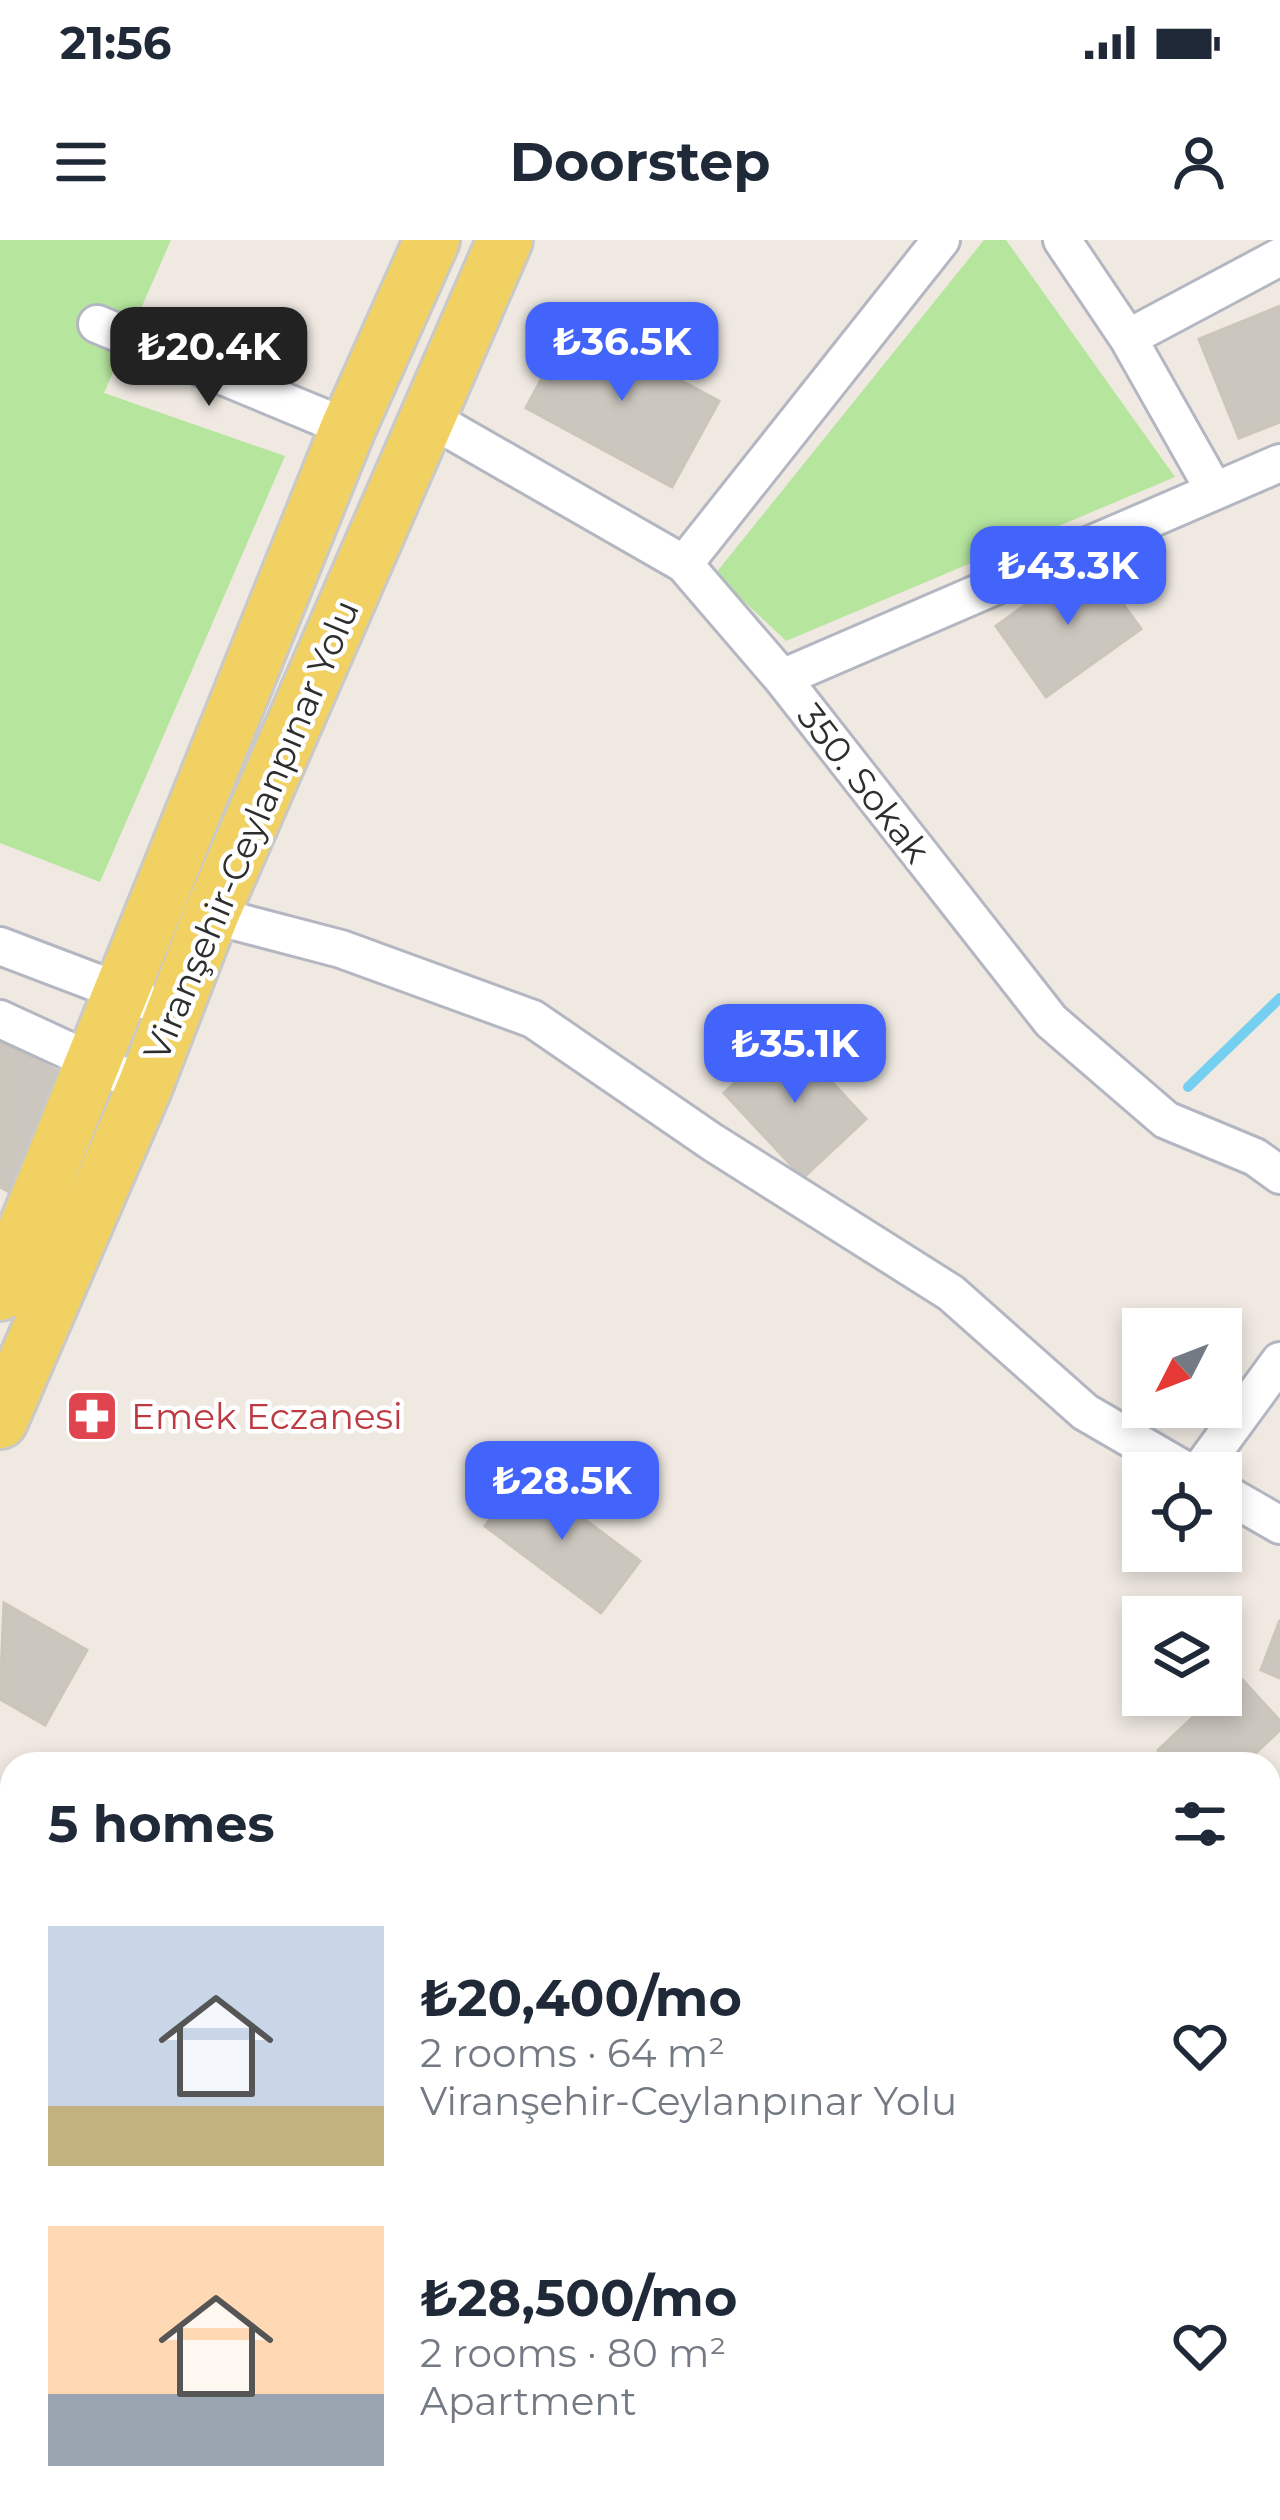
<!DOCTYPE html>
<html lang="en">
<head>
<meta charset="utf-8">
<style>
  :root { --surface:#fff; --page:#f6f6f7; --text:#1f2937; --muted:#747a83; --accent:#4264fb }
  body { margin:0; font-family:Montserrat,sans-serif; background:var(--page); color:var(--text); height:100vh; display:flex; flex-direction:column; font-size:45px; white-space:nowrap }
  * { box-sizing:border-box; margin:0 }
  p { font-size:39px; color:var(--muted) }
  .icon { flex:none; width:66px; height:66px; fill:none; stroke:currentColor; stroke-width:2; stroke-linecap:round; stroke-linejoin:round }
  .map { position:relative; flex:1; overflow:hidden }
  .sheet { position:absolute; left:0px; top:1512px; width:1281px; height:768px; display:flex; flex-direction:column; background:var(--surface); border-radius:36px 36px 0 0; box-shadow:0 6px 18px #0003 }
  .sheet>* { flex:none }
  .needle { width:78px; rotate:228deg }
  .tools { position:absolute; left:1122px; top:1068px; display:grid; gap:24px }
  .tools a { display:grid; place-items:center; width:120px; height:120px; border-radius:0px; background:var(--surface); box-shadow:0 6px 18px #0003; font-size:60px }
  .price { position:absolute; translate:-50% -102px; padding:0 27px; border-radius:24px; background:var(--accent); color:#fff; font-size:39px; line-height:78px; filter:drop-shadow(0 3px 6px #0008) }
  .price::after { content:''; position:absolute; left:50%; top:72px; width:36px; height:27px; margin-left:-18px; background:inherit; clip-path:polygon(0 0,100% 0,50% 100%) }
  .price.current { background:#222; color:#fff }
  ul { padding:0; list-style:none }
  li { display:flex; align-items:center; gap:36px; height:300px; padding:0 48px }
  li span { display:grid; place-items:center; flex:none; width:336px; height:240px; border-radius:0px; color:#555 }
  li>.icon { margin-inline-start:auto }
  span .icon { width:144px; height:144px; fill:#fffc; stroke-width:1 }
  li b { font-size:51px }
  h2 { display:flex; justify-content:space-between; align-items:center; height:144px; padding:0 48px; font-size:51px }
  .status { display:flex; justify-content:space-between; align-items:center; height:84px; padding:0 60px; background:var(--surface); direction:ltr }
  .status svg { height:33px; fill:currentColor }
  header { display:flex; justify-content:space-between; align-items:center; height:156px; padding:0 48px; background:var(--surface); font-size:54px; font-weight:700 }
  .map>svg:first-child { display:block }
  .green { fill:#b6e59e }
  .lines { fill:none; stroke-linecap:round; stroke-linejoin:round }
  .stream { stroke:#75cff0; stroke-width:10 }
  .building { fill:#cbc7bf; stroke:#cbc5ba; stroke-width:3 }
  .street-casing { stroke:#b4b7c1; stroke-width:42 }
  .primary-casing { stroke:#c9c9c9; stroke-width:60 }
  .street { stroke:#fff; stroke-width:36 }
  .primary { stroke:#f2d163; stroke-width:54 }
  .labels { text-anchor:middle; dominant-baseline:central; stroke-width:9; stroke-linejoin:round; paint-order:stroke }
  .street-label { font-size:36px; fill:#2e2e2e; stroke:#fff }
  .health-label { font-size:36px; fill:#be3a42; stroke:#fff; text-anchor:start }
</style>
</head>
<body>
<div class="status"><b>21:56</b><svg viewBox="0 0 49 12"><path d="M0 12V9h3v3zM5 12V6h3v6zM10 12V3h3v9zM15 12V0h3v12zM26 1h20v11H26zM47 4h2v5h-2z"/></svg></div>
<header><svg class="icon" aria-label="menu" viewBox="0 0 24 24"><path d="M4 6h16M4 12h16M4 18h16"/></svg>Doorstep<svg class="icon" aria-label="person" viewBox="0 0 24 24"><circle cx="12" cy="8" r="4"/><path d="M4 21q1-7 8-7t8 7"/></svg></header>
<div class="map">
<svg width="1280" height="2280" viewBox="0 0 1280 2280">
  <rect width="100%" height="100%" fill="#efe9e1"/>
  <path class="green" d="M0,0h171l-67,153 181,63 -185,426 -100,-39z
    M984,0h22l169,237 -389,164 -71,-67z"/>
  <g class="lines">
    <path class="stream" d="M1188,847l92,-89"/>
  </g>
  <path class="building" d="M1280,66v116l-41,16 -40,-99z
    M572,82l147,79 -47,86 -146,-79z
    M1090,318l51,71 -95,68 -50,-71z
    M787,794l79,85 -63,59 -79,-85z
    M0,802l71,36 -58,116 -13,-7z
    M524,1234l116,87 -39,52 -116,-87z
    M4,1363l83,47 -42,75 -45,-26z
    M1280,1380v58l-19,-8z
    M1238,1435l42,46v9l-36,34h-74l-12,-14z
    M0,1594l12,6v29l-12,27z
    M9,1973l3,2v89l-12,-7v-67z"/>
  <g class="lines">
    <g class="street-casing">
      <path id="street" d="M1062,0l66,98 86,152
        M97,84l251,104
        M1128,98l152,-81
        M426,176l258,148 98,114 269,343 115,99 89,37 25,18
        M684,324l257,-324
        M782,438l498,-215
        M211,675l130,34 192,70 179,123 239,151 134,119 105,61
        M0,706l142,54
        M0,779l145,67
        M1198,1233l82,-112
        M1221,1251l59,34
        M1269,1760l11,-20
        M1269,1899l11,6
        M0,2116l12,8
        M1269,2131l11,6
        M272,2268l29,12
        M1024,2280l6,-12"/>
    </g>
    <g class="primary-casing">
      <path id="primary" d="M0,1053l348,-865 84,-188
        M0,1181l145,-335 66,-171 294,-675"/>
    </g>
    <use href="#street" class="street"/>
    <use href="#primary" class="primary"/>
  </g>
  <defs>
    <g id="pharmacy-square" transform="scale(2.7)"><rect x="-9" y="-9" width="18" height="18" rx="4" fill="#e0444e" stroke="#fff"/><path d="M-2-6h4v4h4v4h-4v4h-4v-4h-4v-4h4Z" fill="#fff"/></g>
  </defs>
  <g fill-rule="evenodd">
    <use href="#pharmacy-square" x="92" y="1176"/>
  </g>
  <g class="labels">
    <g class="street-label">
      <text transform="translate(864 543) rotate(52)">350. Sokak</text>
      <text transform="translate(251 590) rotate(-67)">Viranşehir-Ceylanpınar Yolu</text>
    </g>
    <g class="health-label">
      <text x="131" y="1176">Emek Eczanesi</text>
    </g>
  </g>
</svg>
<div class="tools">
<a><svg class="needle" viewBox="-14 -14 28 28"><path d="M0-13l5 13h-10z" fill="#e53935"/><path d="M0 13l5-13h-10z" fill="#747a83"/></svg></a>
<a><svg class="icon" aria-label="locate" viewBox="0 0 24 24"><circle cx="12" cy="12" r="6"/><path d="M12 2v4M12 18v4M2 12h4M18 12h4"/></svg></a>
<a><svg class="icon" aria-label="layers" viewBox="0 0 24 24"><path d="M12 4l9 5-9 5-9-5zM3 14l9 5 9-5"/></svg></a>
</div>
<b class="price" style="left:622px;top:164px">₺36.5K</b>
<b class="price current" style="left:209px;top:169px">₺20.4K</b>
<b class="price" style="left:1068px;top:388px">₺43.3K</b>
<b class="price" style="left:795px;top:866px">₺35.1K</b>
<b class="price" style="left:562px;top:1303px">₺28.5K</b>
<section class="sheet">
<h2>5 homes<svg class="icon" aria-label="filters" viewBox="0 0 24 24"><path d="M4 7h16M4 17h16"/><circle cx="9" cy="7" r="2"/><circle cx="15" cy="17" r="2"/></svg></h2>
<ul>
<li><span style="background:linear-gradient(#c9d6e8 75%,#c2b280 0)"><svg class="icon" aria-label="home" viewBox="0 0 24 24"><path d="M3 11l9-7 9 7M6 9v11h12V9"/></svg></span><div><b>₺20,400/mo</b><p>2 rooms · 64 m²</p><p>Viranşehir-Ceylanpınar Yolu</p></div><svg class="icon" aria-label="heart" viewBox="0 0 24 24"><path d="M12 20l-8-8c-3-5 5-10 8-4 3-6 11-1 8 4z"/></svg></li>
<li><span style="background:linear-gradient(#ffd9b3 70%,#9aa5b1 0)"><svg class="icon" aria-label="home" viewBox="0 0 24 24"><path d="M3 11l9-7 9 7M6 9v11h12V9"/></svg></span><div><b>₺28,500/mo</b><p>2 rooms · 80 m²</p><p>Apartment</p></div><svg class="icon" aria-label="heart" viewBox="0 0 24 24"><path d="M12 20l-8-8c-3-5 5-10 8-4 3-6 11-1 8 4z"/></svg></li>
</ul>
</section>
</div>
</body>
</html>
